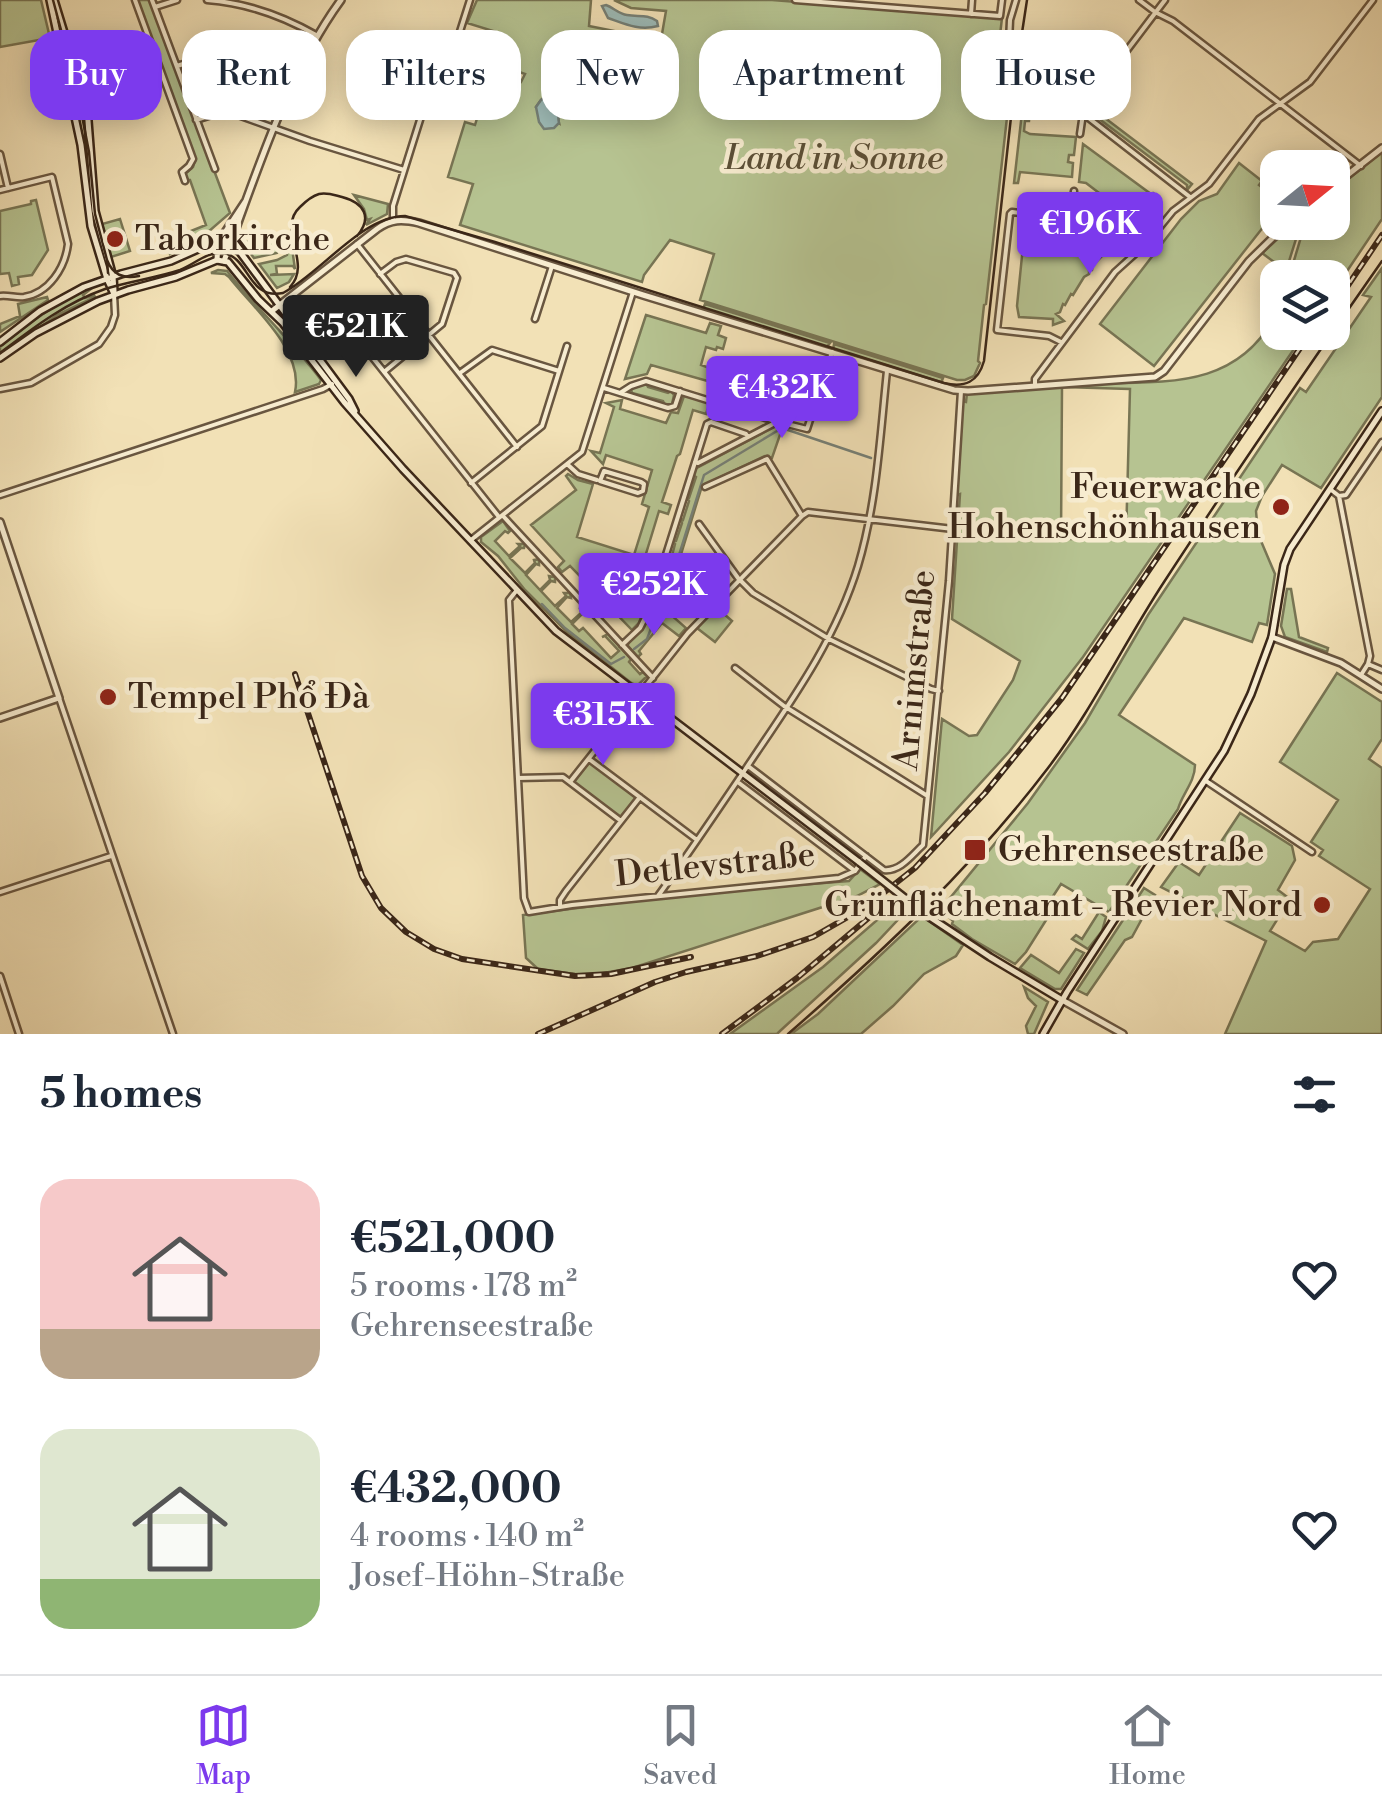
<!DOCTYPE html>
<html lang="en">
<head>
<meta charset="utf-8">
<style>
  :root { --surface:#fff; --page:#f6f6f7; --text:#1f2937; --muted:#747a83; --line:#e0e1e3; --accent:#7c3aed }
  body { margin:0; font-family:"Libre Bodoni",serif; background:var(--page); color:var(--text); height:100vh; display:flex; flex-direction:column; font-size:38px; white-space:nowrap }
  * { box-sizing:border-box; margin:0 }
  p { font-size:32px; color:var(--muted) }
  .icon { flex:none; width:55px; height:55px; fill:none; stroke:currentColor; stroke-width:2; stroke-linecap:round; stroke-linejoin:round }
  .map { position:relative; height:1034px; overflow:hidden }
  .drawer { display:flex; flex-direction:column; background:var(--surface); flex:1 }
  .drawer>* { flex:none }
  .banner { position:absolute; left:30px; top:30px; width:1322px; height:90px; display:flex; gap:20px }
  .needle { width:65px; rotate:72deg }
  .fabs { position:absolute; left:1260px; top:150px; display:grid; gap:20px }
  .fabs a { display:grid; place-items:center; width:90px; height:90px; border-radius:20px; background:var(--surface); box-shadow:0 5px 25px #0003; font-size:50px }
  .price { position:absolute; translate:-50% -85px; padding:0 22px; border-radius:10px; background:var(--accent); color:#fff; font-size:32px; line-height:65px; filter:drop-shadow(0 2px 5px #0008) }
  .price::after { content:''; position:absolute; left:50%; top:60px; width:30px; height:22px; margin-left:-15px; background:inherit; clip-path:polygon(0 0,100% 0,50% 100%) }
  .price.active { background:#222; color:#fff }
  ul { padding:0; list-style:none }
  li { display:flex; align-items:center; gap:30px; height:250px; padding:0 40px }
  li span { display:grid; place-items:center; flex:none; width:280px; height:200px; border-radius:30px; color:#555 }
  li>.icon { margin-inline-start:auto }
  span .icon { width:120px; height:120px; fill:#fffc; stroke-width:1 }
  li b { font-size:42px }
  h2 { display:flex; justify-content:space-between; align-items:center; height:120px; padding:0 40px; font-size:42px }
  .pill { padding:0 35px; border-radius:30px; background:var(--surface); box-shadow:0 5px 25px #0003; font-size:35px; line-height:90px }
  .pill.active { background:var(--accent); color:#fff }
  .tab-bar { display:flex; justify-content:space-around; align-items:center; height:140px; border-top:2px solid var(--line); background:var(--surface); font-size:28px; color:var(--muted) }
  .tab-bar a { display:grid; justify-items:center; gap:5px }
  .tab-bar .active { color:var(--accent) }
  .map>svg:first-child { display:block }
  .green { fill:#b6c391; stroke:#787554; stroke-width:2.5; fill-rule:evenodd }
  .water { fill:#9ebbb7; stroke:#768077; stroke-width:2.5 }
  .lines { fill:none; stroke-linecap:round; stroke-linejoin:round }
  .stream { stroke:#768077; stroke-width:2.5 }
  .minor-casing { stroke:#695640; stroke-width:9 }
  .tertiary-casing { stroke:#695640; stroke-width:10 }
  .secondary-casing { stroke:#3b2718; stroke-width:10 }
  .minor { stroke:#f7ecd0; stroke-width:4 }
  .tertiary { stroke:#f7ecd0; stroke-width:5 }
  .secondary { stroke:#f7ecd0; stroke-width:5 }
  .tram { stroke:#3b2718; stroke-width:2.5 }
  .rail-casing { stroke:#3b2718; stroke-width:6 }
  .rail { stroke:#f7ecd0; stroke-width:2.5; stroke-dasharray:8; stroke-linecap:butt }
  .secondary-bridge-casing { stroke:#3b2718; stroke-width:10; stroke-linecap:butt }
  .secondary-bridge { stroke:#f7ecd0; stroke-width:5 }
  .poi-dot { fill:#8f2418; stroke:#f7ecd0; stroke-width:4 }
  .labels { text-anchor:middle; dominant-baseline:central; stroke-width:9; stroke-linejoin:round; paint-order:stroke }
  .park-label { font-size:35px; font-style:italic; fill:#5a4e36; stroke:#f7ecd0 }
  .poi-label { font-size:35px; fill:#3b2718; stroke:#f7ecd0; text-anchor:start }
  .street-label { font-size:35px; fill:#3b2718; stroke:#f7ecd0 }
</style>
</head>
<body>
<div class="map">
<svg width="1382" height="1034" viewBox="0 0 1382 1034">
  <rect width="100%" height="100%" fill="#f2e1b6"/>
  <filter id="stains"><feTurbulence type="fractalNoise" baseFrequency=".002" numOctaves="4"/><feColorMatrix values="0 0 0 0 .2 0 0 0 0 .09 0 0 0 0 .02 0 0 0 .5 -.17"/></filter>
  <radialGradient id="worn" r=".72"><stop offset=".6" stop-color="#630" stop-opacity="0"/><stop offset="1" stop-color="#630" stop-opacity=".3"/></radialGradient>
  <path class="green" d="M0,0h41l9,38 -50,9z
    M137,0h13l80,213 -30,26 -30,15 -4,-13 40,-16 -16,-45h-3l-2,-6 8,-7 2,-7z
    M477,0h114l-2,26 40,8h33l4,-23 -35,-3 -17,-8h158l230,18 -5,43 15,12 -26,231 -2,1 -6,56 2,2 -6,13 -9,4h-8l-257,-80 14,-46 -44,-14 -26,35 -2,7 -182,-57 13,-41 -25,-7 17,-55 10,3 16,-52 30,9 4,-8 -31,-11 9,-29 -36,-11zM554,91l5,2c2,11 -3,19 0,30l-23,-16 5,-7z
    M425,72l18,6 -8,26 -18,-6z
    M1026,77l18,13 -2,23 -12,-2 -1,10h-4l-1,10 6,3 46,3 -2,18h-5l-1,7 5,1 -1,14 -52,-5 -2,11h-4z
    M1101,115l91,69 -5,6v-5l-89,-67z
    M1083,144l68,50 2,-1 3,2 -2,7 -17,20 -51,-39 -7,-1z
    M1382,152v67l-49,73 -1,-14 -43,-1 16,-53 27,-2 1,-31z
    M1239,163l23,18 -3,4 18,14v20l-7,10 -6,-3 -110,140 -54,-42 81,-105 18,-18 18,-7z
    M354,195l34,9 -1,10 -21,11 4,-6 -3,1 -3,-11z
    M36,200l12,50 -16,25 -14,2 1,7 -7,2 -3,-13 -9,1v-63l31,-7v-3z
    M120,219l10,32 -19,6 -9,-33z
    M1296,222l4,4 -14,45 -24,-18z
    M1071,227c17,2 27,6 38,17l-4,9 -4,2 1,1 -9,9 -1,5h-3v4l-5,3 -11,18 -2,-1 -6,11 -2,-1 -3,8 -4,2 8,7 -11,4v-6l-34,-2 -2,-11 7,-70 6,-2 39,5z
    M286,234h3l2,9 -4,1 1,4h4l3,21 -2,-3h-17l1,8 -7,1 24,-1 -5,8 -12,6 -18,-24 18,-4 10,-5 1,-7 -8,1 -3,4 -23,5 -13,-17 5,1z
    M1382,268v129l-61,91 -39,-23 -20,31 -6,15 2,23 17,40 -8,51 -8,-2 -7,19 -68,-24 -65,97 76,50c0,17 -13,29 -17,44l-69,103 -48,-28 -19,29 6,4 -22,35 -11,12 -43,-25 -20,-15 1,-3 -12,-12 87,-106 57,-80 63,-108 152,-227 6,4 65,-95 -8,-2z
    M218,270l9,1c30,38 65,70 94,109l-2,4 -24,8c9,-42 -43,-85 -66,-115l-4,-3 -14,-1z
    M90,287l1,2 -8,6 2,3 9,-3 1,2 -38,18 -57,41v-9c28,-24 57,-44 90,-60z
    M47,297l1,3 -48,32v-8l20,-8 -2,-12z
    M705,304l125,39 -4,5 -123,-39z
    M1277,312l1,20 27,1 -222,324 -74,95 -78,85 11,-118 27,17 8,-1 36,-55 7,-19 -68,-42 8,-125 -3,1 5,-94 4,1 1,-9c36,-3 71,-8 107,-9 79,-4 162,12 203,-72zM1062,387l68,2 -4,150h-65z
    M646,315l60,18 4,-10 11,3 -3,9 8,3 -3,11 -6,-2 -1,3 -10,-3 -5,18 14,5 -4,12 -60,-17 -4,9 -22,5z
    M834,344l109,34 -2,5 -108,-33z
    M646,383l2,4 20,6 3,-2 3,4 -2,9 -7,1 -2,-4 -31,-8 -1,-4z
    M681,394l29,8 -4,12 -13,-4 -13,44 -3,2 -15,46 9,3 -3,9 -9,-3 -14,46 2,5 -15,43 12,4 -5,14 -7,7 -62,-64 -8,6 -4,-5 6,-6 -33,-36 45,-35 -10,-14 2,-2 10,6 15,4 -16,53 57,18 15,-48 -7,-3 10,-34 -46,-15 -3,9 -12,-13 9,2 14,-46 -8,-4 16,-3 -2,9 46,14 5,-11 7,1 6,-17z
    M776,426h7l-11,32 -7,-2 -63,30 -32,104 -8,17 24,21 -7,8 -17,-13 -23,28 2,3 -3,3 -10,-11v-3l16,-16 8,-20 3,1 6,-19 -3,-2 4,-1 7,-21 -3,-3 4,1 5,-19 -3,-2 4,-1 6,-18 -2,-4 3,1 6,-19 -3,-3h3l7,-21 -3,-2 2,-6z
    M503,521l7,10 -2,2 -3,-2 -10,10 14,15 11,-10 -2,-2h7l-1,4h-3l-11,10 15,15 10,-10 -1,-3 5,-1v6l-3,-1 -10,11 14,15 10,-10 -1,-4 6,1v5l-4,-1 -10,10 14,15 11,-10 -2,-3h6l1,5 -4,-1 -10,11 14,14 10,-9 -1,-4h6v6l-4,-1 -10,10 7,7 4,-3 28,30 8,-7 -14,-15 -3,1 6,-3 23,25 -2,3 11,12 3,-2 4,4 -10,10 -7,-4 -63,-50 -42,-42 -27,-34 -17,-14v-5z
    M1287,589h4l8,48 29,11 -1,4 -42,-15 -4,-11z
    M716,607l16,14 -17,21 -18,-14z
    M1337,673l45,29v37l-13,20 13,9v266h-157l41,-93 -105,-54 18,-25 20,13 41,-62 52,33 3,14 -17,30 12,9 -20,32 35,20 8,-9 25,-3 32,-50 -51,-33 4,-6 -12,-8 27,-42 -58,-38z
    M590,761l47,36 -15,20 -4,1 -45,-35z
    M860,869l20,15 -23,12 -225,72 -40,7 -17,-1 -37,-5 -12,-11 -3,-43 171,-22 155,-12z
    M1144,888l11,7 -23,42 -7,3 -38,55 -10,-5z
    M899,901l10,7 -33,35 -96,88 -3,3h-47l93,-67z
    M1099,912l7,5 -4,14 -14,18 -16,-10 4,-4 6,4z
    M922,916l41,29 -7,11 -32,18 -31,32 -32,28h-70l27,-20z
    M1076,949l8,4 -23,36h-6l-35,-21 11,-13 28,18z
    M1024,987l24,15 -14,32h-6l-2,-8 10,-20 -8,-8z"/>
  <path class="water" d="M606,5c8,3 13,9 21,10 12,2 20,-1 30,6l1,5c-19,5 -33,-2 -50,-8l-6,-12z
    M554,91l5,2c5,10 -3,19 0,30l-5,5 -10,1 -5,-7 -3,-15 5,-7z"/>
  <g class="lines">
    <path class="stream" d="M542,604l23,24 46,36 13,-7
      M657,613l12,-26 35,-112 78,-47 89,30
      M634,649l13,-10 8,-21"/>
    <g class="minor-casing">
      <path id="minor" d="M135,0l58,159 -4,7 -7,6 3,9
        M152,0l63,169
        M207,0c40,3 74,15 109,35
        M795,0l205,16 2,-16
        M1016,0l-6,20 -2,44 15,5 13,8 154,120
        M1139,0l16,12 18,9 188,145
        M155,7l22,-7
        M971,14l1,-14
        M177,66c47,-17 74,-5 118,14
        M446,75l-22,-7 -10,32 22,7 34,-107
        M196,120l22,-7 20,2 72,26 94,29
        M1080,134l4,-27 81,-107
        M0,154l8,34
        M0,190l52,-13 16,67c-3,24 -19,49 -44,53 -8,1 -15,-2 -24,-1
        M1071,219l3,-28
        M393,220v-14l32,-102
        M357,244l160,203
        M380,274l16,-12 10,-3 48,14 3,5 -15,46 -58,48
        M535,319l17,-53
        M1061,342l-12,-6 -52,-6 13,-116 2,-2 78,9 46,32
        M373,358l126,159
        M460,373l32,-23 67,21
        M1035,384v-5l80,-107 31,-28 27,-33 36,-27 50,-65 51,-37 63,-82
        M604,388l64,20 7,-2 5,-15
        M0,389l31,-6 68,-39 12,-17 4,-12 -1,-21
        M620,393l11,-7 15,-5 129,40
        M695,462l3,1 75,-39 2,-3 32,8 25,-77
        M567,464l11,10 19,6
        M604,471l37,11 3,2 -1,7 -5,2 -38,-12z
        M471,483l71,-57 25,-80
        M705,487l62,-28 35,57
        M1330,489l9,7 31,160 -2,8 -7,11
        M0,495l323,-106 9,-5
        M1339,496l7,-1 36,-53
        M503,516l150,162
        M802,516l6,-4 145,17
        M699,524l39,54 15,15 76,46 102,50 8,2
        M471,540l111,-88 51,-160
        M517,590l-8,10 15,298 5,14 43,-7 267,-27 16,-7 11,-15
        M622,645l18,-17 8,-16 59,-188 4,-2 35,12 2,3
        M1368,664l14,6
        M735,668l49,38 142,89
        M59,698l114,336
        M589,759l108,81
        M748,766l136,104c16,2 28,-15 39,-25l26,-264 12,-190
        M518,778l45,-1 58,44
        M1206,781l106,71
        M570,782l118,-149 114,-117
        M739,783l116,88
        M0,892l111,-36
        M658,896c34,-47 66,-95 99,-144 40,-59 80,-117 101,-186 19,-64 22,-129 29,-195
        M560,906v-6l6,-9 74,-94
        M0,976l19,58"/>
    </g>
    <g class="tertiary-casing">
      <path id="tertiary" d="M1332,187l50,-39
        M217,260l1,-17 27,-41
        M224,261c32,-86 63,-187 117,-261
        M272,311l105,-82c14,-10 25,-10 42,-6l224,72 311,95 14,1 187,-14 9,-6 85,-110 40,-39
        M0,522l59,176 -59,20
        M1272,637l69,26 41,26
        M1062,1000l61,34"/>
    </g>
    <g class="secondary-casing">
      <path id="secondary" d="M50,0l31,145 10,81 16,53 7,15
        M54,0l33,108 8,103 18,66 1,14
        M0,342l40,-31 44,-24 37,-13 50,-13 36,-16 17,-2 9,4 7,5 109,147 6,12
        M0,358l36,-25 62,-32 30,-11 48,-13 41,-17 11,2 30,37 25,24 61,79 59,67 153,162 303,231
        M925,914l65,43 72,43
        M1043,1034l24,-42 157,-241 27,-57 21,-57 12,-72 6,-16 92,-138"/>
    </g>
    <use href="#minor" class="minor"/>
    <use href="#tertiary" class="tertiary"/>
    <use href="#secondary" class="secondary"/>
    <path class="tram" d="M53,0l24,90 12,62 6,62 12,46 1,13
      M107,260c6,15 16,19 32,16
      M290,287c23,-24 -14,-58 10,-80 5,-5 12,-11 19,-13 8,-2 15,1 23,3 22,6 31,20 15,39
      M0,353c33,-25 65,-50 105,-64 25,-8 51,-11 75,-19 13,-5 28,-19 43,-17 27,4 24,47 60,40 38,-20 79,-77 122,-77l90,26 449,141c21,5 34,-1 40,-22l32,-289 11,-72
      M788,1034c95,-83 183,-165 260,-266 44,-58 76,-125 116,-186 71,-109 144,-215 218,-321"/>
    <g class="rail-casing">
      <path id="rail" d="M1332,309l50,-74
        M295,674l67,202 19,32 25,24 28,17 28,10 113,17 36,-2 80,-17
        M538,1034l117,-52 31,-10 71,-16 56,-19 54,-31 48,-38 70,-75 77,-95 249,-366
        M722,1034l75,-56 75,-63"/>
    </g>
    <use href="#rail" class="rail"/>
    <g class="secondary-bridge-casing">
      <path id="secondary-bridge" d="M859,862l66,52"/>
    </g>
    <use href="#secondary-bridge" class="secondary-bridge"/>
  </g>
  <g class="poi-dot">
    <circle cx="115" cy="239" r="10"/>
    <circle cx="1281" cy="507" r="10"/>
    <circle cx="108" cy="697" r="10"/>
    <rect x="963" y="838" width="24" height="24" rx="5"/>
    <circle cx="1322" cy="905" r="10"/>
  </g>
  <g class="labels">
    <g class="park-label">
      <text x="834" y="158">Land in Sonne</text>
    </g>
    <g class="poi-label">
      <text x="135" y="239">Taborkirche</text>
      <text x="1261" y="487" text-anchor="end">Feuerwache<tspan x="1261" dy="40">Hohenschönhausen</tspan></text>
      <text x="128" y="697">Tempel Phổ Đà</text>
      <text x="998" y="850">Gehrenseestraße</text>
      <text x="1302" y="905" text-anchor="end">Grünflächenamt - Revier Nord</text>
    </g>
    <g class="street-label">
      <text transform="translate(915 670) rotate(-85)">Arnimstraße</text>
      <text transform="translate(715 865) rotate(-6)">Detlevstraße</text>
    </g>
  </g>
  <rect width="100%" height="100%" filter="url(#stains)"/>
  <rect width="100%" height="100%" fill="url(#worn)"/>
</svg>
<div class="fabs">
<a><svg class="needle" viewBox="-14 -14 28 28"><path d="M0-13l5 13h-10z" fill="#e53935"/><path d="M0 13l5-13h-10z" fill="#747a83"/></svg></a>
<a><svg class="icon" aria-label="layers" viewBox="0 0 24 24"><path d="M12 4l9 5-9 5-9-5zM3 14l9 5 9-5"/></svg></a>
</div>
<b class="price" style="left:1090px;top:277px">€196K</b>
<b class="price active" style="left:356px;top:380px">€521K</b>
<b class="price" style="left:782px;top:441px">€432K</b>
<b class="price" style="left:654px;top:638px">€252K</b>
<b class="price" style="left:603px;top:768px">€315K</b>
<div class="banner">
<a class="pill active">Buy</a>
<a class="pill">Rent</a>
<a class="pill">Filters</a>
<a class="pill">New</a>
<a class="pill">Apartment</a>
<a class="pill">House</a>
</div>
</div>
<section class="drawer">
<h2>5 homes<svg class="icon" aria-label="filters" viewBox="0 0 24 24"><path d="M4 7h16M4 17h16"/><circle cx="9" cy="7" r="2"/><circle cx="15" cy="17" r="2"/></svg></h2>
<ul>
<li><span style="background:linear-gradient(#f6c9c9 75%,#b9a48a 0)"><svg class="icon" aria-label="home" viewBox="0 0 24 24"><path d="M3 11l9-7 9 7M6 9v11h12V9"/></svg></span><div><b>€521,000</b><p>5 rooms · 178 m²</p><p>Gehrenseestraße</p></div><svg class="icon" aria-label="heart" viewBox="0 0 24 24"><path d="M12 20l-8-8c-3-5 5-10 8-4 3-6 11-1 8 4z"/></svg></li>
<li><span style="background:linear-gradient(#dfe7d0 75%,#8fb573 0)"><svg class="icon" aria-label="home" viewBox="0 0 24 24"><path d="M3 11l9-7 9 7M6 9v11h12V9"/></svg></span><div><b>€432,000</b><p>4 rooms · 140 m²</p><p>Josef-Höhn-Straße</p></div><svg class="icon" aria-label="heart" viewBox="0 0 24 24"><path d="M12 20l-8-8c-3-5 5-10 8-4 3-6 11-1 8 4z"/></svg></li>
</ul>
</section>
<nav class="tab-bar">
<a class="active"><svg class="icon" aria-label="map" viewBox="0 0 24 24"><path d="M3 6l6-2 6 2 6-2v14l-6 2-6-2-6 2zM9 4v14M15 6v14"/></svg>Map</a>
<a><svg class="icon" aria-label="saved" viewBox="0 0 24 24"><path d="M7 4h10v16l-5-4-5 4z"/></svg>Saved</a>
<a><svg class="icon" aria-label="home" viewBox="0 0 24 24"><path d="M3 11l9-7 9 7M6 9v11h12V9"/></svg>Home</a>
</nav>
</body>
</html>
